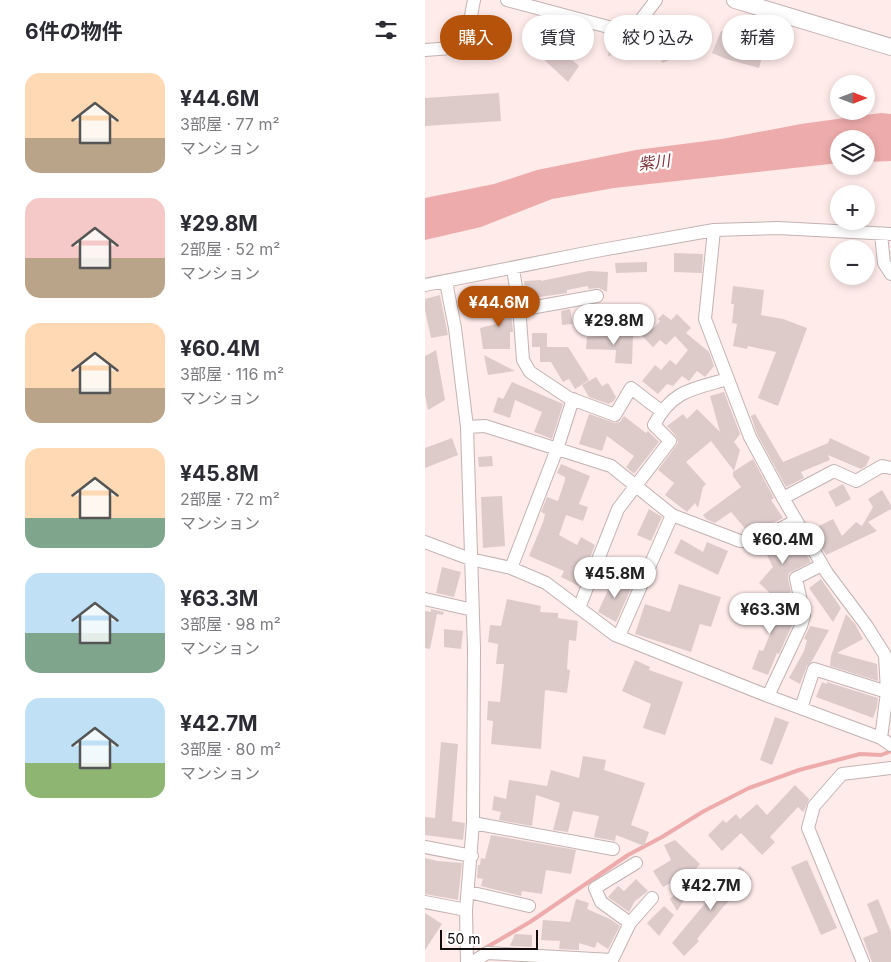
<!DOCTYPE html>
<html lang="ja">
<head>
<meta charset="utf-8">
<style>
  :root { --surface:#fff; --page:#f7f7f7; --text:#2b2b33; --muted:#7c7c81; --accent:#b45309 }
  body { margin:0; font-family:Inter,"Noto Sans JP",sans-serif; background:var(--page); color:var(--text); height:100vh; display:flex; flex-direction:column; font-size:19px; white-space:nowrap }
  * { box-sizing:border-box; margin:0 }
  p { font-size:16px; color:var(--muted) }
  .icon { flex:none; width:28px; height:28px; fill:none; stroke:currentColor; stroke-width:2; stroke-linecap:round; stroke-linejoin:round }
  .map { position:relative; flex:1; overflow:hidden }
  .sheet { display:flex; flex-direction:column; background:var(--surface); width:425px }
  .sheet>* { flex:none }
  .banner { position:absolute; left:15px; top:15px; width:375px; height:45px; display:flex; gap:10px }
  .needle { width:32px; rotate:90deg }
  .fabs { position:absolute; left:405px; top:75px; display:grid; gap:10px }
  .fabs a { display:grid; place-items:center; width:45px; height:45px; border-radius:50%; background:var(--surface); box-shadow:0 2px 8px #0003; font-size:25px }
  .scale { position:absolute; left:15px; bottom:12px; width:98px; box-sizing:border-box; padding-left:5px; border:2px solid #130d0d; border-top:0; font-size:14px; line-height:18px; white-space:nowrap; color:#130d0d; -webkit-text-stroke:4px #fff; paint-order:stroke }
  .price { position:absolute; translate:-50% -42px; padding:0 11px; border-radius:18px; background:#fff; color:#222; font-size:16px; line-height:32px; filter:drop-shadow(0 1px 2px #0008) }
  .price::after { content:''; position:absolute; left:50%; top:30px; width:15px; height:11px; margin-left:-8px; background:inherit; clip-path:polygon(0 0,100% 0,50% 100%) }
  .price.current { background:var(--accent); color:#fff }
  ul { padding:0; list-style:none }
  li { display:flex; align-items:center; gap:15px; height:125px; padding:0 25px }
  li span { display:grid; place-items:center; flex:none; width:140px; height:100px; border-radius:15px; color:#555 }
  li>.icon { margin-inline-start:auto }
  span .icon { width:60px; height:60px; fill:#fffc; stroke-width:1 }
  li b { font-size:21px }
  h2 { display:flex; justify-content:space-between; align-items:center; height:60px; padding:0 25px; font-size:21px }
  .tag { padding:0 18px; border-radius:22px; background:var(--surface); box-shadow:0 2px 8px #0003; font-size:18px; line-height:45px }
  .tag.current { background:var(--accent); color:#fff }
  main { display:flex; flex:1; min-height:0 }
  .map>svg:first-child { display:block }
  .water { fill:#eeabab }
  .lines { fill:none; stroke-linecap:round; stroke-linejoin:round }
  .stream { stroke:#eeabab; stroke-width:4 }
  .building { fill:#ddcbca }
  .minor-casing { stroke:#c4b2b2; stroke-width:14 }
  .major-casing { stroke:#c4b2b2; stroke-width:18 }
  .minor { stroke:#fff; stroke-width:12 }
  .major { stroke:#fff; stroke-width:16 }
  .labels { text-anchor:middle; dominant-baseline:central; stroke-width:4.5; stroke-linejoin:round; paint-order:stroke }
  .water-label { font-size:16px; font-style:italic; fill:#833339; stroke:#fff }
</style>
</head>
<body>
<main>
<section class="sheet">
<h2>6件の物件<svg class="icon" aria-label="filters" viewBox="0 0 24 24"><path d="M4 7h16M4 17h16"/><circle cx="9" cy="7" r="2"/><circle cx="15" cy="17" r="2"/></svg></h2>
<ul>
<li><span style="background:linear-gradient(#ffd9b3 65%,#b9a48a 0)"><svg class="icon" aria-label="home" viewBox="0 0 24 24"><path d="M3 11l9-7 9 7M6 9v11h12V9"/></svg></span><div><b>¥44.6M</b><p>3部屋 · 77 m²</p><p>マンション</p></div></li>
<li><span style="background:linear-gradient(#f6c9c9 60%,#b9a48a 0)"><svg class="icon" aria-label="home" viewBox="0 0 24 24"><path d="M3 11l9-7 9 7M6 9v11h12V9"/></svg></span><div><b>¥29.8M</b><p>2部屋 · 52 m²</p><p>マンション</p></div></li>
<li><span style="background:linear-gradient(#ffd9b3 65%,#b9a48a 0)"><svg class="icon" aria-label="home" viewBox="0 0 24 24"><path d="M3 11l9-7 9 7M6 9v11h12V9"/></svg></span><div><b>¥60.4M</b><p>3部屋 · 116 m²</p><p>マンション</p></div></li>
<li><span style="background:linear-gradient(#ffd9b3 70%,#7fa58c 0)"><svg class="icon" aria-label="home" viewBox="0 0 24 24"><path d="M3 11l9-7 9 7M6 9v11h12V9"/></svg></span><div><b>¥45.8M</b><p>2部屋 · 72 m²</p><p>マンション</p></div></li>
<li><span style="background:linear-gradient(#bfe0f5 60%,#7fa58c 0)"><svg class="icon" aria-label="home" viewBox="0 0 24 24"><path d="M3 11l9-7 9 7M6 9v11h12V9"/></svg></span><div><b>¥63.3M</b><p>3部屋 · 98 m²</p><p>マンション</p></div></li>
<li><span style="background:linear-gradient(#bfe0f5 65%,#8fb573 0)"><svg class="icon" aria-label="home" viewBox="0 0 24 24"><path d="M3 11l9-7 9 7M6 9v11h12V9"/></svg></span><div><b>¥42.7M</b><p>3部屋 · 80 m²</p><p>マンション</p></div></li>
</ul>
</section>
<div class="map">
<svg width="466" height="962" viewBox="0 0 466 962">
  <rect width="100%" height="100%" fill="#feebea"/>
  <path class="water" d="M456,113l10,1v47l-25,1v-23h-27v24l-225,25 -62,11 -71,28 -56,13v-42l69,-14 43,-14 99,-20 86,-11 79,-15z"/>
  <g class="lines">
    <path class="stream" d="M57,950l48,-28 98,-67 34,-18 42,-26 45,-23 50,-18 61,-16 21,1 10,-4"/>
  </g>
  <path class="building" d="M110,27l44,39 -11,16 -44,-41z
    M273,28l4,9 -31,14 3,7 -12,5 -4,-20 20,-9 1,2z
    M323,28l20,6 -9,34 -33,-9 -14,-6 9,-22h4l20,8z
    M223,35l2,10 -42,11 2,-11 17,-5 6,1z
    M74,93l2,28 -76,5v-28z
    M249,253l29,1 -1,19 -28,-1z
    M222,262v10l-31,1 -1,-10z
    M164,271l19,1 -1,20 -8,-4 -11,1v-3l-21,4v3l-41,6 -2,-18 17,-1v1z
    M308,286l31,4 -3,25 22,4 24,9 -29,78 -20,-8 18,-46 -28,-6 -1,3 -14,-3 4,-22 -5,-1 2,-19h-3z
    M15,295l8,40 -17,3 -6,-28v-11z
    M81,295l2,18h3l2,19h-3v17h-27l-3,-21 16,-4 -1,-26z
    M145,309l3,15 -11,1 -1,-14z
    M238,314l8,6 6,-6 14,14 -5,5 23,19 5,14 -9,11 -8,-6 -8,10 -7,-5 -9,10 -6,-2 -9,10 -16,-13 13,-16 6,5 9,-10 6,5 12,-15 -13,-14 -9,9 -6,-5 -7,7 -15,-15 8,-9 7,6 7,-8 -2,-2z
    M107,333h15v14h-15z
    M183,334l25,1 -1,29 -17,-1 1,-13 -30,-1 1,-12 21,-1z
    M115,347h28l21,33 -14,9 -6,-10 -6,3 -12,-20h-11z
    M11,350l9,50 -17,10 -3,-15v-39z
    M59,355l31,16 -27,4z
    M171,377l6,9 6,-3 8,14 -2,4 -5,3 -20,-7 -7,-12z
    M87,382l51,22 -11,35 -18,-7 8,-20 -27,-12 -5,18 -17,-6 5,-15 5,2z
    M299,392l16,42 -6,8 6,8 -6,21 -23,-30 -25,21 20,22 -3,3 -5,21 -3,-5 -8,9 -22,-17 9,-12 -16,-13 20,-27 -2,-7 -9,-10 16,-12 4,5 10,-10 23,23 -10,-36z
    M164,414l26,9 5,-1 4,-6 22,17 2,-2 11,11 -25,32 -8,-7 8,-11 -27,-20 -5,15 -23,-7z
    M330,414l28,48 45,-19 2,-5 40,19 -4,9 -5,3 -33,-14 2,5 -29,12 3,6 -18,9 -29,-53 -6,-18z
    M27,438l6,17 -33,13v-20z
    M67,456l1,10 -14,1 -1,-10z
    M328,459l21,39 -3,2 12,18 -31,16 -3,-1 -18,-21 -16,11 -9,-4 -3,-4 38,-28 -8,-11v-4z
    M136,464l29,12 -11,28 9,3 -5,14 -17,-6 -7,20 18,10 4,-8 14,8 -16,41 -18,-9 3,-6 -35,-15 14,-34 2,-8 -4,-2 6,-15 11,4 7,-21v-3l-8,-4z
    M418,484l8,15 -15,8 -8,-15z
    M457,490l9,15v4l-23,13 9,9 -51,24 -8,-13 7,-3 -6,-13 14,-7 9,17 14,-14 6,4 11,-19 -5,-8z
    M77,496l3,50 -22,2 -2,-51z
    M224,509l13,8 -11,24 -14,-6z
    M368,531l18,31 -22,11 -1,6 3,12 -10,12 -22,-20 14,-16 -10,-20z
    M256,539l22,13 4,-10 21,9 -10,24 -44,-22z
    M17,567l19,5 -7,25 -18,-4z
    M189,577l18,9 -16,36 -18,-10z
    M396,579l20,29 -8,14 -24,-34z
    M254,584l42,13 -10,30 -11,-3 -9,28 -56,-18 10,-30 25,8z
    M82,599l34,7 -1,6 18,1v5l20,3 -2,20 -7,-1 -2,29 3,1 -3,23 -22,-3 -4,59 -50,-5 2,-23 -6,-1 1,-19 12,1 4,-38h-8l2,-20 -10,-2 2,-17 11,1z
    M318,604l39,13 2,-7 11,4 -2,9 -14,31 -2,-1 -9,22 -16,-6 7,-19 4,1 10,-24 -34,-12z
    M6,609l13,3 -1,3 -6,-1 -7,35 -5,-1v-37l6,1z
    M421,614l9,10 8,15 -26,14 40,11 1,17 -48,-15 1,-10z
    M385,626l19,4 -17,31 -5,5 -7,18 -11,-6 15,-27 3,-11 -3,-1z
    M19,629l19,2 -2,18 -17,-2z
    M210,660l15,7 -1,3 34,12 -18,53 -22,-7 8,-24 -29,-13z
    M397,682l5,2v-2l51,16 -1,9 -4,11 -57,-21z
    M350,717l14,5 -17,43 -12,-5z
    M16,742l17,2 -6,77 13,2 -2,17 -38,-5v-18l10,1z
    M158,756l23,4 -2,10 41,13 -14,42 18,7 -5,14 -28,-11 -1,6 -21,-4 5,-21 -26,-5 -5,21 -15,-2 7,-27 -24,-8 -4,31 -33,-6 2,-8 -9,-2 2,-14 12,3 3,-19 38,6 4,-16 28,8z
    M370,785l14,14 -5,12 -1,1 -5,-5 -28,30 5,5 -13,13 -21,-22 -19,18 -14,-16 15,-15 3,3 10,-9 4,5 17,-15 10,11z
    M66,835l85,15 -5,24 -25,-4 -4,24 -20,-3 -1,5 -40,-10 2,-7 -6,-1 1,-13h2l1,-7 4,1z
    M250,840l25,24 -5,6 -32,17 -10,-16 18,-11 -7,-15z
    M0,858l12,3 25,2 -4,37 -33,-6z
    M382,860l30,68 -16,7 -30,-68z
    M315,866l12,13 -28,27 -27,33 2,2 -15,15 -12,-13 35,-42z
    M271,874l4,3 -23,34 -7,-12z
    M211,879l12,12 -13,10 -6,11 -21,-15 10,-11 6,5z
    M151,899l13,4 -2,6 23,10 10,7 -12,23 -11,-7 -2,6 -16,-5v7l-20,-1 1,-8 -19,-1 2,-20 27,2z
    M453,899l13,33v30h-19l-9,-24 15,-6 -11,-28z
    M239,906l10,9 -15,21 -12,-13z
    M0,913l17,11 -17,26z
    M90,934l17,1v12l-22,-1z"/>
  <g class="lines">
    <g class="minor-casing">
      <path id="minor" d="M82,0l124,33 25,-33
        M0,50l40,-3 9,-47
        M289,230l-9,89 45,118 33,61 44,75 39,52 19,30 2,37 -6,46
        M456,234l3,29 7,11
        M88,269l6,37 4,54 7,12 39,26 46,17 16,-27 30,23
        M21,282l9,46 12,99 7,222 -1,174 -7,87 1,52
        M0,285l171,-34 118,-21 64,-2 113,6
        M94,310l78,-14
        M42,427l18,-1 126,40 61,49 68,26 16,1 39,-21
        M358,498l51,-27 22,10 26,-15 9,2
        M0,542l45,17 41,9 35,15 69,52 153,61 113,42 10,7
        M86,568l46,-119 16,-50
        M0,599l48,11
        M154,608l39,-99 52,-68 -16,-16c18,-35 39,-36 74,-46
        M194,636l53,-121
        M343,696l33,-70 3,-10 -8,-38 26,-13
        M376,708l13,-39 73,23
        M48,823l140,26
        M0,847l47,9
        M44,892l60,14
        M0,902l41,8
        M205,923l-29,-21 -6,-14 41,-25
        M48,962l14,-9 125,7 18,-37 22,-25
        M438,962l-55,-134 6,-22 28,-32 49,-6"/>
    </g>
    <g class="major-casing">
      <path id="major" d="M310,0l156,47"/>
    </g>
    <use href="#minor" class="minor"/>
    <use href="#major" class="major"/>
  </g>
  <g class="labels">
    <g class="water-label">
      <text transform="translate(229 162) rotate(-7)">紫川</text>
    </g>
  </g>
</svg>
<div class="fabs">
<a><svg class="needle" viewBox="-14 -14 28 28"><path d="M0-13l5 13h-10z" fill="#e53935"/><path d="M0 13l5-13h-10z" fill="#7c7c81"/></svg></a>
<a><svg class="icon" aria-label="layers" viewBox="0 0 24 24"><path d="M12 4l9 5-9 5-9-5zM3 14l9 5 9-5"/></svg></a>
<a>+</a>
<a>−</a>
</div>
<div class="scale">50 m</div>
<b class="price current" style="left:74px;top:328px">¥44.6M</b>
<b class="price" style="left:189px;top:346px">¥29.8M</b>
<b class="price" style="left:358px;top:565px">¥60.4M</b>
<b class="price" style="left:190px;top:599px">¥45.8M</b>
<b class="price" style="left:345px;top:635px">¥63.3M</b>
<b class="price" style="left:286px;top:911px">¥42.7M</b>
<div class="banner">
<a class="tag current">購入</a>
<a class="tag">賃貸</a>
<a class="tag">絞り込み</a>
<a class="tag">新着</a>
</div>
</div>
</main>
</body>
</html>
